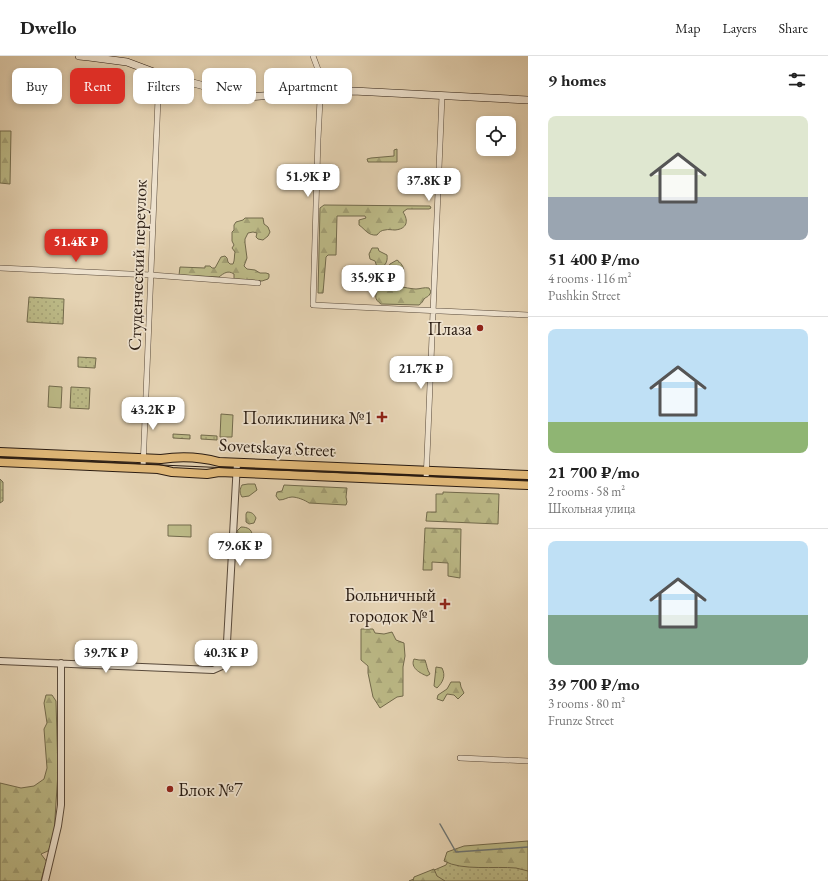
<!DOCTYPE html>
<html lang="en">
<head>
<meta charset="utf-8">
<style>
  :root { --surface:#fff; --page:#f2f2f2; --text:#222; --muted:#767676; --line:#e0e0e0; --accent:#d93025 }
  body { margin:0; font-family:"EB Garamond",serif; background:var(--page); color:var(--text); height:100vh; display:flex; flex-direction:column; font-size:15px; white-space:nowrap }
  * { box-sizing:border-box; margin:0 }
  p { font-size:13px; color:var(--muted) }
  .icon { flex:none; width:22px; height:22px; fill:none; stroke:currentColor; stroke-width:2; stroke-linecap:round; stroke-linejoin:round }
  .map { position:relative; flex:1; overflow:hidden }
  .panel { display:flex; flex-direction:column; background:var(--surface); width:300px }
  .panel>* { flex:none }
  .guide { position:absolute; left:12px; top:12px; width:380px; height:36px; display:flex; gap:8px }
  .controls { position:absolute; left:476px; top:60px; display:grid; gap:8px }
  .controls a { display:grid; place-items:center; width:40px; height:40px; border-radius:8px; background:var(--surface); box-shadow:0 2px 6px #0003; font-size:20px }
  .price { position:absolute; translate:-50% -34px; padding:0 9px; border-radius:8px; background:#fff; color:#222; font-size:13px; line-height:26px; filter:drop-shadow(0 1px 2px #0008) }
  .price::after { content:''; position:absolute; left:50%; top:24px; width:12px; height:9px; margin-left:-6px; background:inherit; clip-path:polygon(0 0,100% 0,50% 100%) }
  .price.on { background:var(--accent); color:#fff }
  ul { padding:0; list-style:none }
  li { display:grid; align-content:center; gap:8px; height:212px; padding:0 20px }
  li+li { border-top:1px solid var(--line) }
  li span { display:grid; place-items:center; height:124px; border-radius:8px; color:#555 }
  li>.icon { margin-inline-start:auto }
  span .icon { width:72px; height:72px; fill:#fffc; stroke-width:1 }
  li b { font-size:17px }
  h2 { display:flex; justify-content:space-between; align-items:center; height:48px; padding:0 20px; font-size:17px }
  .pill { padding:0 14px; border-radius:8px; background:var(--surface); box-shadow:0 2px 6px #0003; font-size:14px; line-height:36px }
  .pill.on { background:var(--accent); color:#fff }
  header { display:flex; align-items:center; gap:24px; box-sizing:border-box; height:56px; padding:0 20px; background:var(--surface); border-bottom:1px solid var(--line) }
  header strong { font-size:19px }
  nav { display:flex; gap:22px; margin-inline-start:auto; font-size:14px }
  main { display:flex; flex:1; min-height:0 }
  .map>svg:first-child { display:block }
  .green { fill:url(#green-dots); stroke:#726a4c }
  .forest { fill:url(#forest-firs); stroke:#726a4c }
  .pitch { fill:#bcba87; stroke:#726a4c }
  .lines { fill:none; stroke-linecap:round; stroke-linejoin:round }
  .stream { stroke:#6e7776; stroke-width:1.5 }
  .minor-casing { stroke:#58493a; stroke-width:6 }
  .tertiary-casing { stroke:#58493a; stroke-width:8 }
  .secondary-casing { stroke:#291b11; stroke-width:8 }
  .primary-casing { stroke:#291b11; stroke-width:10 }
  .minor { stroke:#eee2ce; stroke-width:5 }
  .tertiary { stroke:#eee2ce; stroke-width:6 }
  .secondary { stroke:#eee2ce; stroke-width:7 }
  .primary { stroke:#e2ba7a; stroke-width:8 }
  .tram { stroke:#291b11; stroke-width:1 }
  .poi-dot { fill:#8f2418; stroke:#eee2ce; stroke-width:1.5 }
  .labels { text-anchor:middle; dominant-baseline:central; stroke-width:3.5; stroke-linejoin:round; paint-order:stroke }
  .street-label { font-size:18px; fill:#291b11; stroke:#eee2ce }
  .poi-label { font-size:18px; fill:#291b11; stroke:#eee2ce; text-anchor:end }
</style>
</head>
<body>
<header>
<strong>Dwello</strong>
<nav><a>Map</a><a>Layers</a><a>Share</a></nav>
</header>
<main>
<div class="map">
<svg width="528" height="825" viewBox="0 0 528 825">
  <defs>
    <pattern id="green-dots" width="8" height="8" patternUnits="userSpaceOnUse"><rect width="8" height="8" fill="#bcba87"/><path d="M2 2h.1M6 6h.1" fill="none" stroke="#a29f74" stroke-width="1.8" stroke-linecap="round"/></pattern>
    <pattern id="forest-firs" width="22" height="20" patternUnits="userSpaceOnUse"><rect width="22" height="20" fill="#bcba87"/><path d="M5 1l3.5 6h-7zM16 11l3.5 6h-7z" fill="#a29f74"/></pattern>
  </defs>
  <rect width="100%" height="100%" fill="#e5d3b3"/>
  <filter id="stains"><feTurbulence type="fractalNoise" baseFrequency=".005" numOctaves="4"/><feColorMatrix values="0 0 0 0 .2 0 0 0 0 .09 0 0 0 0 .02 0 0 0 .5 -.17"/></filter>
  <radialGradient id="worn" r=".72"><stop offset=".6" stop-color="#630" stop-opacity="0"/><stop offset="1" stop-color="#630" stop-opacity=".3"/></radialGradient>
  <path class="green" d="M16,17h13l-1,13 -13,-1z
    M29,241l35,2 -1,25 -36,-2z
    M78,301l18,1 -1,10 -17,-1z
    M71,331l19,1 -1,21 -19,-1z
    M173,378l17,1v4l-17,-1z
    M201,379l16,1v4l-16,-1z
    M251,389l19,1 -1,8 -18,-1z
    M296,392h19v8l-20,-1z
    M324,393h11v7h-12z
    M0,423l3,3v19l-3,2z
    M452,798l76,1v26h-119l37,-16z"/>
  <path class="forest" d="M0,75h11l-1,53 -10,-1z
    M397,93v13h-29l-1,-3 4,-1 23,-2v-6z
    M324,149l106,1 1,2 -2,1h-22l-4,3c6,9 4,17 -8,18 -3,0 -7,-1 -10,0 -3,0 -6,2 -8,5 -9,1 -12,-6 -18,-10v-5l7,-2 -1,-2h-28l-1,39h-8l-2,2 -3,36h-5l2,-85z
    M245,162h18l1,6 4,3 2,5 -2,4 -5,4 -5,-1 -2,-2 1,-4 -4,-1 -5,1 -3,6v4l2,15 -3,8 3,3 8,1 5,3h6l3,1v3l-1,2 -6,2 -28,-2v-5c-6,-4 -10,-1 -15,3l-40,-2 1,-8 25,1v-2h5l2,2h3l6,-11 4,-1 2,2 1,4 2,2h3c2,-4 1,-8 2,-12l-3,-4 2,-3 -2,-4v-9l2,-2v-5l2,-3 7,-2z
    M372,192h6l1,3 8,4c1,7 -2,13 -10,12l-2,-6 -5,-2 -1,-5z
    M397,204c16,11 0,32 -7,16 -2,-4 -3,-8 0,-12z
    M370,215h3l3,3 3,4c-1,7 -5,13 -11,10 -2,-6 -2,-12 2,-17z
    M383,224h5c2,1 3,3 5,4 2,2 19,5 23,5 4,0 8,-2 13,-1l2,4c-3,6 -4,4 -7,7 -1,2 -2,4 -5,6l-38,-1c-7,-5 -6,-8 -3,-15 2,-3 3,-6 5,-9z
    M248,428h7l2,6 -8,6 -7,1c-3,-5 -2,-8 0,-12z
    M284,429l63,3 -1,9 1,5 -1,3 -37,-2c-4,-3 -12,-6 -17,-6 -5,0 -7,3 -13,3l-3,-4 1,-4 5,-1z
    M443,436l56,2 -1,30 -72,-3 1,-9h9v-18h7z
    M247,456c5,0 7,2 9,6l-2,5 -5,1 -3,-2v-8z
    M241,471c6,0 11,2 11,8l-2,3 -3,1 -1,-1h-3c-1,6 3,5 -2,12l-5,1 1,-20z
    M425,472l36,1 -1,49 -12,-2v-13l-16,-1v8h-9z
    M361,573h12l2,4 9,1 8,-2 4,8 8,3 1,13 -2,11v29l-6,1 -17,11 -7,-11 -5,-24v-7l-7,-6z
    M206,588l11,1c0,8 -2,13 -11,13z
    M414,603l5,1h6c2,5 2,10 5,14l-3,2c-7,-3 -17,-8 -13,-17z
    M436,611l6,1c4,8 1,14 -5,20l-3,-2z
    M451,626h9l1,5 3,6 -6,6 -4,-4 -7,-1 -4,7 -6,-2 1,-4 9,-6z
    M46,639h6l4,6 2,71 -4,62 -3,11 -3,6 -7,3 6,8 -3,7 -3,12h-41v-98l21,5 13,-2 10,-7 3,-11 -3,-39 3,-6 -3,-20z
    M528,785v30c-4,-1 -8,-2 -12,-3 -21,-2 -54,3 -72,-7l3,-9 17,-6z
    M434,813l3,7 8,5h-32l1,-4z"/>
  <path class="pitch" d="M49,330l13,1 -1,21 -13,-1z
    M221,358l12,1 -1,22h-12z
    M168,469h23v12l-23,-1z"/>
  <g class="lines">
    <path class="stream" d="M440,768l16,28 72,-5"/>
    <g class="minor-casing">
      <path id="minor" d="M313,0l9,24 -2,20 -2,39 -5,166 215,10
        M0,212l151,7 107,8
        M143,412l16,-394
        M426,425l16,-385
        M460,702l68,3"/>
    </g>
    <g class="tertiary-casing">
      <path id="tertiary" d="M0,605l213,9 9,-4 4,-6 11,-197
        M45,825l13,-55 3,-21v-142"/>
    </g>
    <g class="secondary-casing">
      <path id="secondary" d="M79,0l10,1 38,5 32,12 87,23 75,-5 32,-1 175,9"/>
    </g>
    <g class="primary-casing">
      <path id="primary" d="M0,396l161,7c19,-3 40,-2 58,3l309,13
        M0,406l158,7 14,3 35,2 12,-2 309,13"/>
    </g>
    <use href="#minor" class="minor"/>
    <use href="#tertiary" class="tertiary"/>
    <use href="#secondary" class="secondary"/>
    <use href="#primary" class="primary"/>
    <path class="tram" d="M0,402l528,23"/>
  </g>
  <g class="poi-dot">
    <circle cx="480" cy="272" r="4"/>
    <path d="M380 355h4v4h4v4h-4v4h-4v-4h-4v-4h4z"/>
    <path d="M443 542h4v4h4v4h-4v4h-4v-4h-4v-4h4z"/>
    <circle cx="170" cy="733" r="4"/>
  </g>
  <g class="labels">
    <g class="street-label">
      <text transform="translate(137 209) rotate(-88)">Студенческий переулок</text>
      <text transform="translate(277 391) rotate(3)">Sovetskaya Street</text>
    </g>
    <g class="poi-label">
      <text x="472" y="272">Плаза</text>
      <text x="373" y="361">Поликлиника №1</text>
      <text x="436" y="538">Больничный<tspan x="436" dy="21">городок №1</tspan></text>
      <text x="178" y="733" text-anchor="start">Блок №7</text>
    </g>
  </g>
  <rect width="100%" height="100%" filter="url(#stains)"/>
  <rect width="100%" height="100%" fill="url(#worn)"/>
</svg>
<div class="controls">
<a><svg class="icon" aria-label="locate" viewBox="0 0 24 24"><circle cx="12" cy="12" r="6"/><path d="M12 2v4M12 18v4M2 12h4M18 12h4"/></svg></a>
</div>
<b class="price" style="left:308px;top:142px">51.9K ₽</b>
<b class="price" style="left:429px;top:146px">37.8K ₽</b>
<b class="price on" style="left:76px;top:207px">51.4K ₽</b>
<b class="price" style="left:373px;top:243px">35.9K ₽</b>
<b class="price" style="left:421px;top:334px">21.7K ₽</b>
<b class="price" style="left:153px;top:375px">43.2K ₽</b>
<b class="price" style="left:240px;top:511px">79.6K ₽</b>
<b class="price" style="left:106px;top:618px">39.7K ₽</b>
<b class="price" style="left:226px;top:618px">40.3K ₽</b>
<div class="guide">
<a class="pill">Buy</a>
<a class="pill on">Rent</a>
<a class="pill">Filters</a>
<a class="pill">New</a>
<a class="pill">Apartment</a>
</div>
</div>
<section class="panel">
<h2>9 homes<svg class="icon" aria-label="filters" viewBox="0 0 24 24"><path d="M4 7h16M4 17h16"/><circle cx="9" cy="7" r="2"/><circle cx="15" cy="17" r="2"/></svg></h2>
<ul>
<li><span style="background:linear-gradient(#dfe7d0 65%,#9aa5b1 0)"><svg class="icon" aria-label="home" viewBox="0 0 24 24"><path d="M3 11l9-7 9 7M6 9v11h12V9"/></svg></span><div><b>51 400 ₽/mo</b><p>4 rooms · 116 m²</p><p>Pushkin Street</p></div></li>
<li><span style="background:linear-gradient(#bfe0f5 75%,#8fb573 0)"><svg class="icon" aria-label="home" viewBox="0 0 24 24"><path d="M3 11l9-7 9 7M6 9v11h12V9"/></svg></span><div><b>21 700 ₽/mo</b><p>2 rooms · 58 m²</p><p>Школьная улица</p></div></li>
<li><span style="background:linear-gradient(#bfe0f5 60%,#7fa58c 0)"><svg class="icon" aria-label="home" viewBox="0 0 24 24"><path d="M3 11l9-7 9 7M6 9v11h12V9"/></svg></span><div><b>39 700 ₽/mo</b><p>3 rooms · 80 m²</p><p>Frunze Street</p></div></li>
</ul>
</section>
</main>
</body>
</html>
